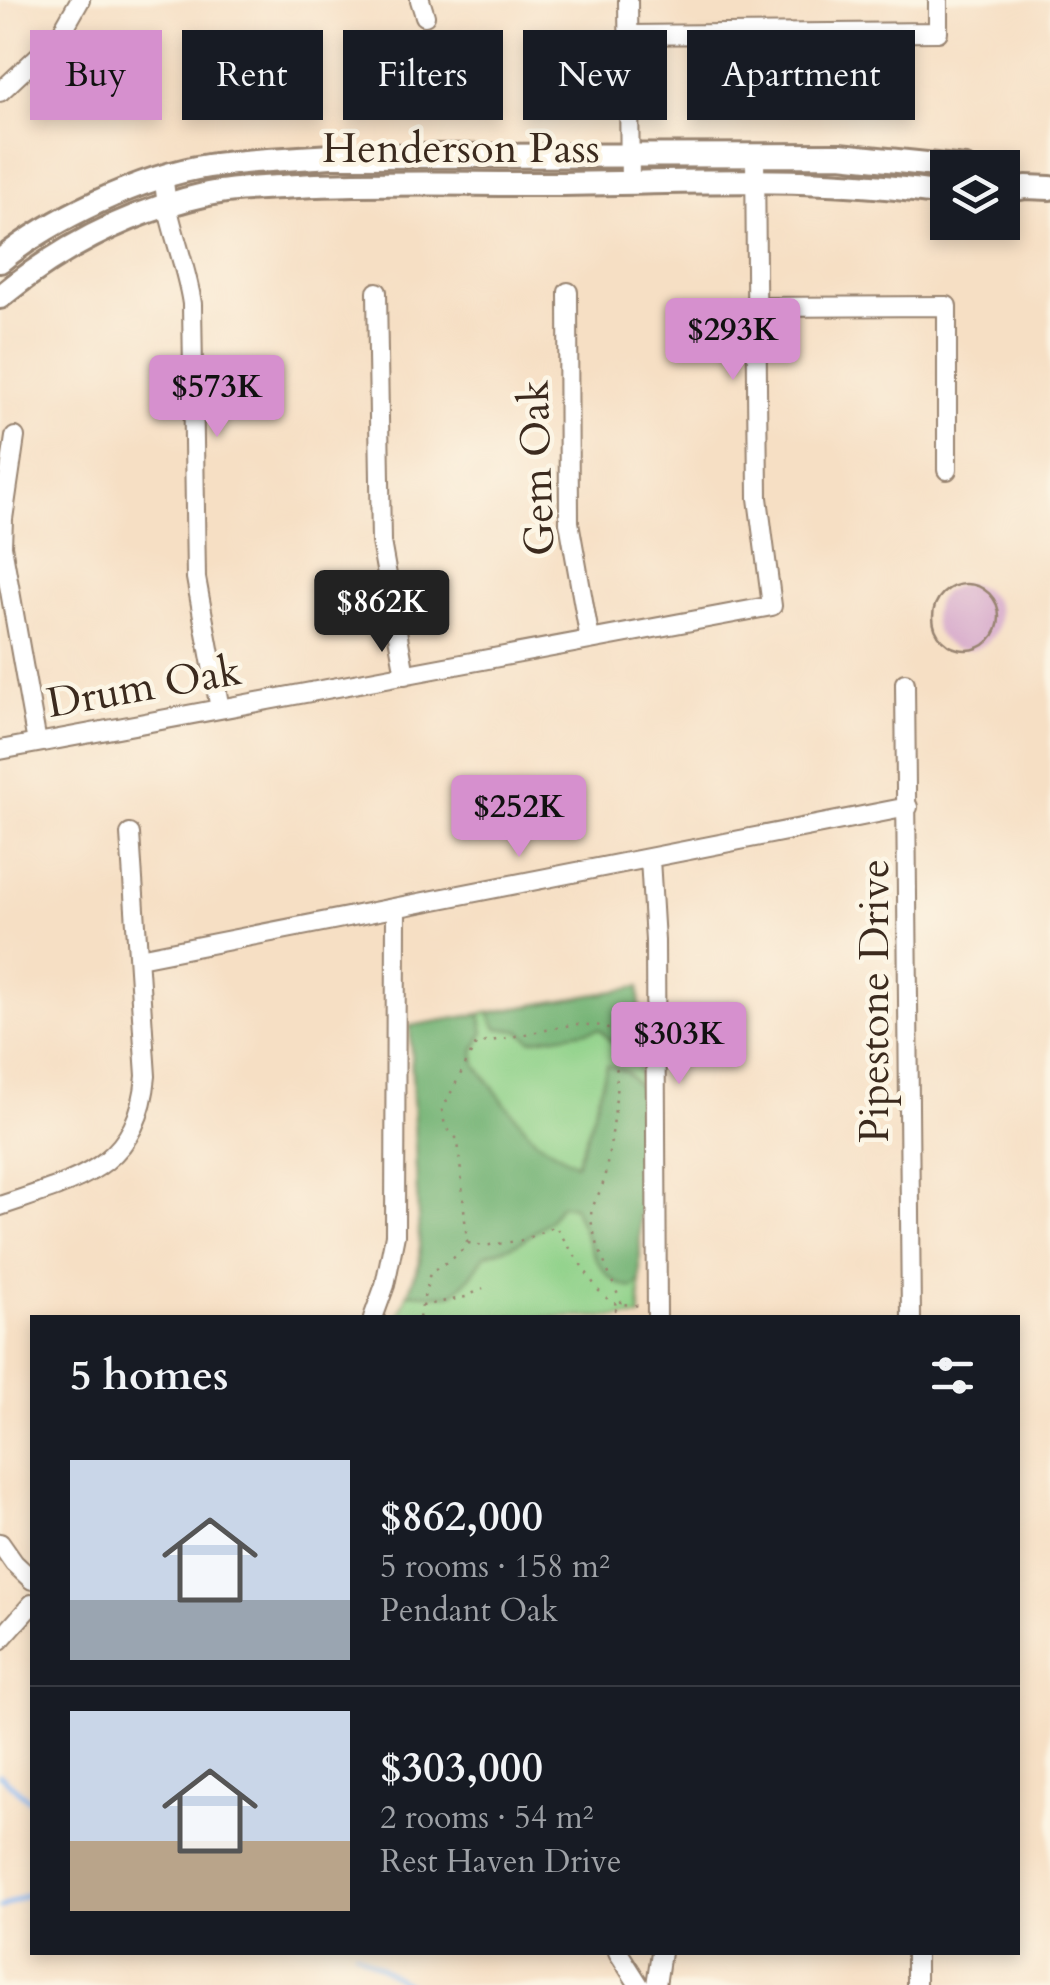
<!DOCTYPE html>
<html lang="en">
<head>
<meta charset="utf-8">
<style>
  :root { --surface:#171b24; --page:#20242c; --text:#f1f3f6; --muted:#9ea1a6; --line:#363941; --accent:#d690ce }
  body { margin:0; font-family:Cardo,serif; background:var(--page); color:var(--text); height:100vh; display:flex; flex-direction:column; font-size:38px; white-space:nowrap }
  * { box-sizing:border-box; margin:0 }
  p { font-size:32px; color:var(--muted) }
  .icon { flex:none; width:55px; height:55px; fill:none; stroke:currentColor; stroke-width:2; stroke-linecap:round; stroke-linejoin:round }
  .map { position:relative; flex:1; overflow:hidden }
  .side { position:absolute; left:30px; top:1315px; width:990px; height:640px; display:flex; flex-direction:column; background:var(--surface); border-radius:0px; box-shadow:0 5px 15px #0003 }
  .side>* { flex:none }
  .guide { position:absolute; left:30px; top:30px; width:990px; height:90px; display:flex; gap:20px }
  .fabs { position:absolute; left:930px; top:150px; display:grid; gap:20px }
  .fabs a { display:grid; place-items:center; width:90px; height:90px; border-radius:0px; background:var(--surface); box-shadow:0 5px 15px #0003; font-size:50px }
  .price { position:absolute; translate:-50% -85px; padding:0 22px; border-radius:10px; background:var(--accent); color:#111; font-size:32px; line-height:65px; filter:drop-shadow(0 2px 5px #0008) }
  .price::after { content:''; position:absolute; left:50%; top:60px; width:30px; height:22px; margin-left:-15px; background:inherit; clip-path:polygon(0 0,100% 0,50% 100%) }
  .price.selected { background:#222; color:#fff }
  ul { padding:0; list-style:none }
  li { display:flex; align-items:center; gap:30px; height:250px; padding:0 40px }
  li+li { border-top:2px solid var(--line) }
  li span { display:grid; place-items:center; flex:none; width:280px; height:200px; border-radius:0px; color:#555 }
  li>.icon { margin-inline-start:auto }
  span .icon { width:120px; height:120px; fill:#fffc; stroke-width:1 }
  li b { font-size:42px }
  h2 { display:flex; justify-content:space-between; align-items:center; height:120px; padding:0 40px; font-size:42px }
  .pill { padding:0 35px; border-radius:0px; background:var(--surface); box-shadow:0 5px 15px #0003; font-size:35px; line-height:90px }
  .pill.selected { background:var(--accent); color:#111 }
  .map>svg:first-child { display:block }
  .green { fill:#8fd189; stroke:#657e54; stroke-width:2.5 }
  .forest { fill:#73b375; stroke:#576e4a; stroke-width:2.5 }
  .lines { fill:none; stroke-linecap:round; stroke-linejoin:round }
  .stream { stroke:#88b8f4; stroke-width:5 }
  .building { fill:#d5a7ca }
  .minor-casing { stroke:#988471; stroke-width:22 }
  .tertiary-casing { stroke:#988471; stroke-width:28 }
  .path { stroke:#988471; stroke-width:2.5; stroke-dasharray:2.5 8; stroke-linecap:butt }
  .minor { stroke:#fff; stroke-width:18 }
  .tertiary { stroke:#fff; stroke-width:22 }
  .labels { text-anchor:middle; dominant-baseline:central; stroke-width:9; stroke-linejoin:round; paint-order:stroke }
  .street-label { font-size:42px; fill:#3b2a1e; stroke:#fcf5e5 }
</style>
</head>
<body>
<div class="map">
<svg width="1050" height="1985" viewBox="0 0 1050 1985">
  <rect width="100%" height="100%" fill="#fcf5e5"/>
  <filter id="ink" filterUnits="userSpaceOnUse"><feTurbulence type="fractalNoise" baseFrequency=".01" numOctaves="2"/><feDisplacementMap in="SourceGraphic" scale="20" xChannelSelector="R" yChannelSelector="G"/><feConvolveMatrix kernelMatrix="1 2 1 2 8 2 1 2 1" color-interpolation-filters="sRGB"/></filter>
  <filter id="wash" filterUnits="userSpaceOnUse"><feTurbulence type="fractalNoise" baseFrequency=".0048" numOctaves="4" result="noise"/><feDisplacementMap in="SourceGraphic" scale="40" xChannelSelector="R" yChannelSelector="G"/><feGaussianBlur stdDeviation="2.25" result="paint"/><feColorMatrix in="noise" values="0 0 0 0 0 0 0 0 0 0 0 0 0 0 0 0 0 1.4 0 .05"/><feComposite in="paint" operator="in"/></filter>
  <g filter="url(#wash)">
    <rect width="100%" height="100%" fill="#f6dfc4"/>
    <path class="green" d="M639,987l1,330 -242,1 22,-56 -10,-236z"/>
    <path class="forest" d="M639,987l1,67 -7,3 -13,-5 -20,-23 -69,11 -11,-9 -23,-3 -8,-15z
      M480,1014l4,19 -10,17 2,15 31,41 30,35 39,23 13,-35 18,-64 19,6 14,18v192l-7,7c-36,-4 -47,-54 -60,-82l-13,-1 -11,16 -30,22 -34,12 -14,21 -17,17 -12,2 -34,-2 12,-31 -10,-236z"/>
    <g class="lines">
      <path class="stream" d="M0,1775l32,27
        M0,1908l32,-16
        M356,1952l53,33"/>
    </g>
    <g id="blocks">
      <path class="building" d="M933 617a33 33 0 1 1 66 0a33 33 0 1 1-66 0Z"/>
    </g>
  </g>
  <g filter="url(#ink)">
    <use href="#blocks" fill-opacity="0" stroke="#988471" stroke-width="2.5"/>
    <g class="lines">
      <g class="minor-casing">
        <path id="minor" d="M420,0l5,16
          M628,0l2,184
          M629,35l309,-3v-32
          M0,92l59,-55 21,-37
          M164,178c2,44 22,83 28,126l4,274 24,131
          M377,292l4,250 24,133
          M568,292l1,230 21,118
          M756,307l191,-1v164
          M15,437l-12,82 -1,27 35,197
          M905,683l6,635
          M0,750l772,-144 -14,-108 -3,-343
          M650,859l5,82 2,377
          M139,958l769,-151
          M0,1206c75,-26 138,-36 146,-130l-16,-242
          M373,1318l12,-33 10,-50 1,-327
          M0,1543l14,20 18,17
          M0,1640l32,-36
          M618,1952l21,33
          M916,1952v33
          M656,1985l5,-33"/>
      </g>
      <g class="tertiary-casing">
        <path id="tertiary" d="M1002,191l24,-4 24,1
          M0,261c51,-42 142,-85 208,-95 41,-6 82,-7 123,-10l509,-1 125,13
          M0,297c61,-50 131,-86 208,-103 29,-6 61,-6 90,-8 78,-4 157,-2 234,-2 138,0 279,-11 416,11"/>
      </g>
      <path class="path" d="M468,1243l15,3 41,-6 31,-14 43,64 14,13 30,3
        M422,1306l44,-9 17,-9
        M419,1318l11,-45 29,-19 8,-12 -9,-102 -13,-14 -3,-16 34,-66 100,-20 29,2c23,24 6,120 -1,153 -2,12 -12,24 -13,36 -1,18 23,71 31,89l-16,14"/>
      <use href="#minor" class="minor"/>
      <use href="#tertiary" class="tertiary"/>
    </g>
  </g>
  <g class="labels">
    <g class="street-label">
      <text x="461" y="148">Henderson Pass</text>
      <text transform="translate(537 468) rotate(-92)">Gem Oak</text>
      <text transform="translate(144 687) rotate(-10)">Drum Oak</text>
      <text transform="translate(874 1001) rotate(-90)">Pipestone Drive</text>
    </g>
  </g>
</svg>
<div class="fabs">
<a><svg class="icon" aria-label="layers" viewBox="0 0 24 24"><path d="M12 4l9 5-9 5-9-5zM3 14l9 5 9-5"/></svg></a>
</div>
<b class="price" style="left:733px;top:383px">$293K</b>
<b class="price" style="left:217px;top:440px">$573K</b>
<b class="price selected" style="left:382px;top:655px">$862K</b>
<b class="price" style="left:519px;top:860px">$252K</b>
<b class="price" style="left:679px;top:1087px">$303K</b>
<div class="guide">
<a class="pill selected">Buy</a>
<a class="pill">Rent</a>
<a class="pill">Filters</a>
<a class="pill">New</a>
<a class="pill">Apartment</a>
</div>
<section class="side">
<h2>5 homes<svg class="icon" aria-label="filters" viewBox="0 0 24 24"><path d="M4 7h16M4 17h16"/><circle cx="9" cy="7" r="2"/><circle cx="15" cy="17" r="2"/></svg></h2>
<ul>
<li><span style="background:linear-gradient(#c9d6e8 70%,#9aa5b1 0)"><svg class="icon" aria-label="home" viewBox="0 0 24 24"><path d="M3 11l9-7 9 7M6 9v11h12V9"/></svg></span><div><b>$862,000</b><p>5 rooms · 158 m²</p><p>Pendant Oak</p></div></li>
<li><span style="background:linear-gradient(#c9d6e8 65%,#b9a48a 0)"><svg class="icon" aria-label="home" viewBox="0 0 24 24"><path d="M3 11l9-7 9 7M6 9v11h12V9"/></svg></span><div><b>$303,000</b><p>2 rooms · 54 m²</p><p>Rest Haven Drive</p></div></li>
</ul>
</section>
</div>
</body>
</html>
